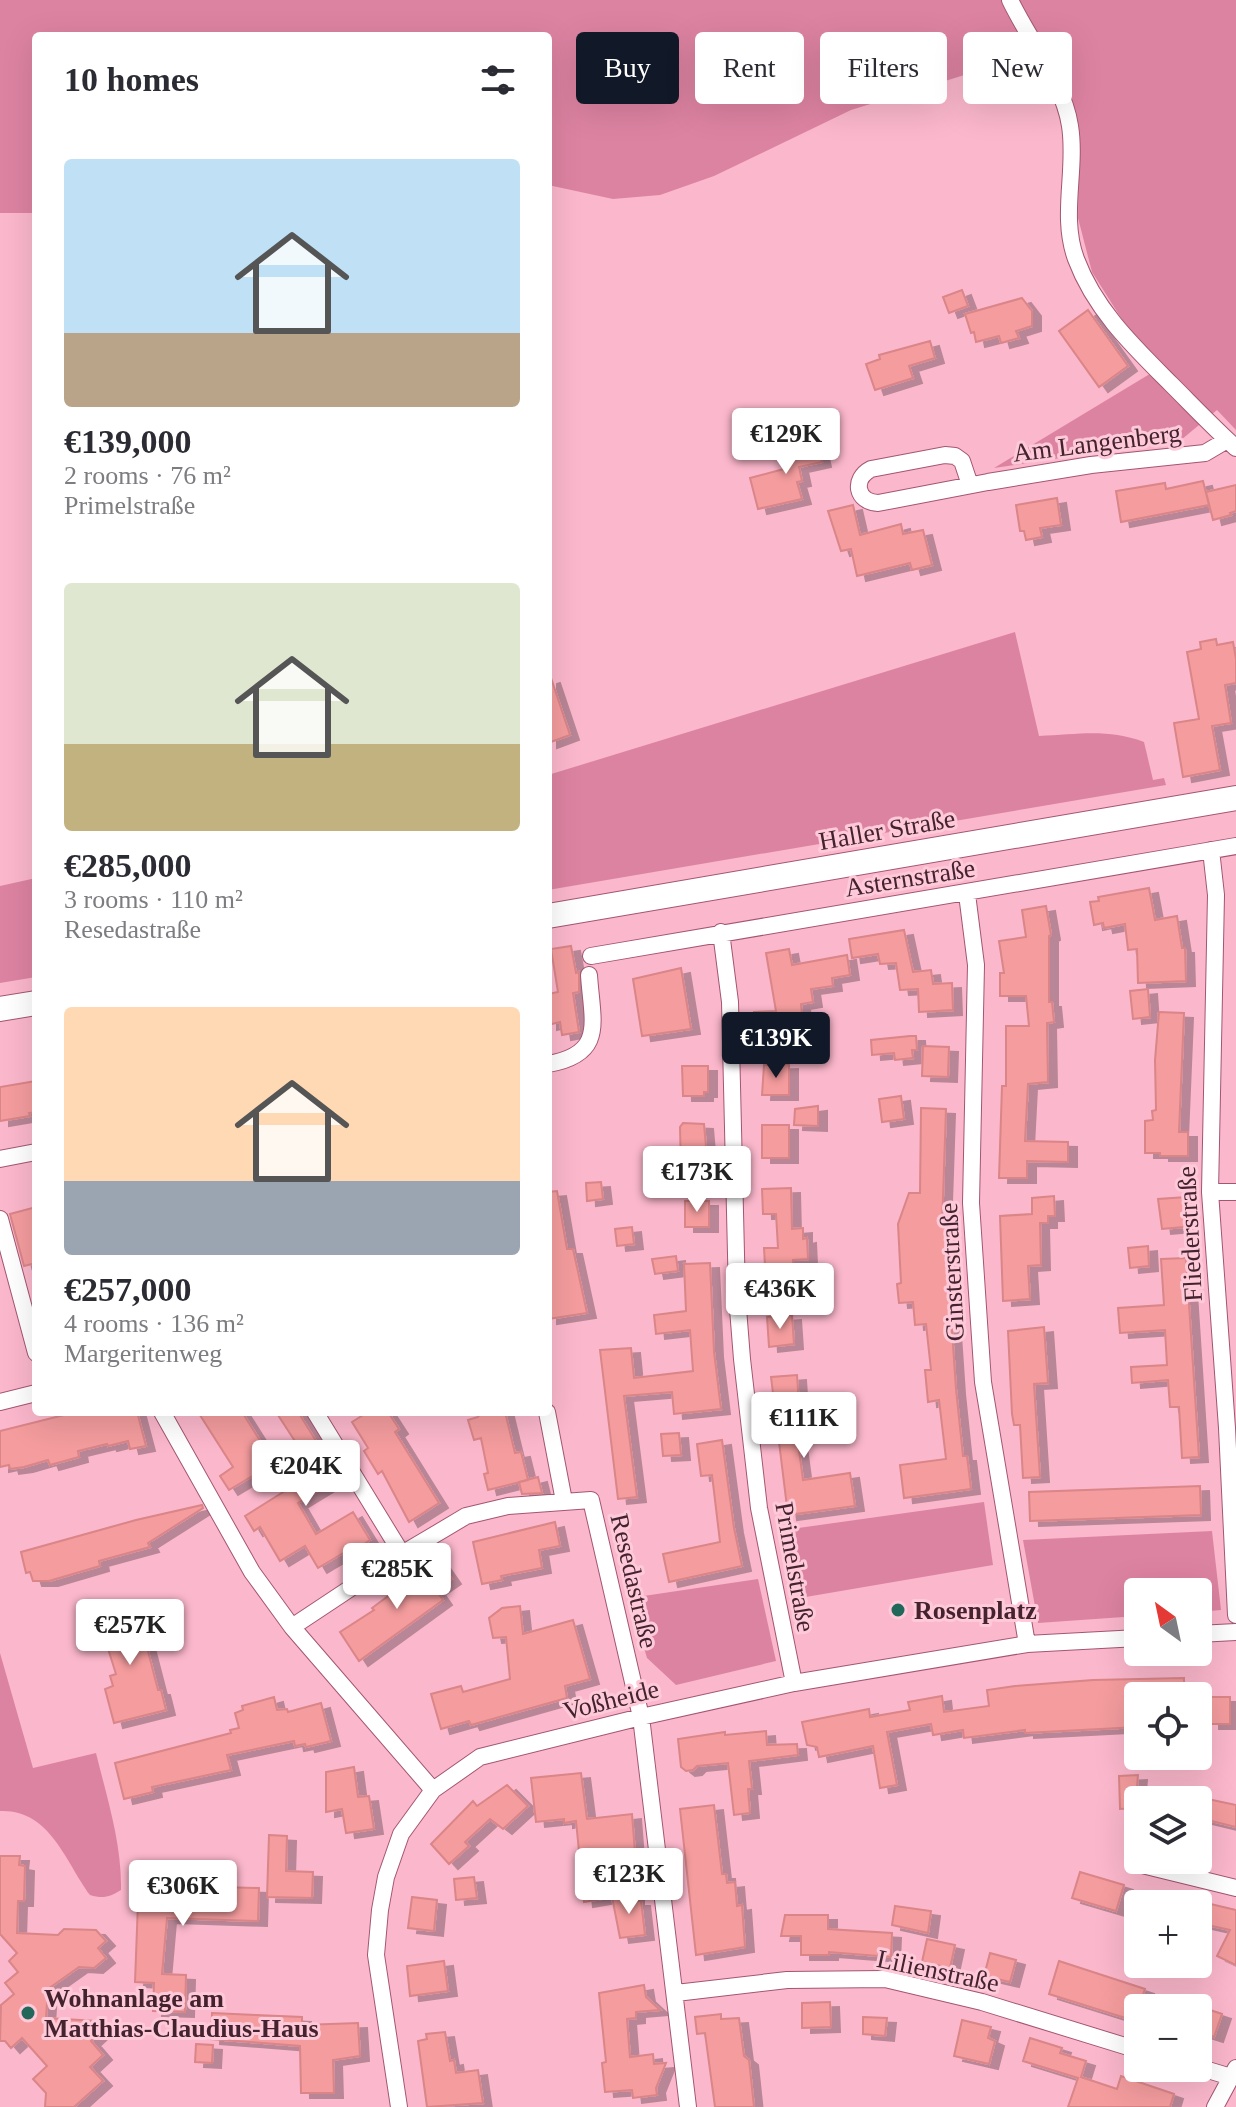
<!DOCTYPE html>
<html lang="en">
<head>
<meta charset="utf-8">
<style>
  :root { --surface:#fff; --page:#f2f2f3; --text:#2b2b33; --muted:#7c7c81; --accent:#111827 }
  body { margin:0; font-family:"Times New Roman",serif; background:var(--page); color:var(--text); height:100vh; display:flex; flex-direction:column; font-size:30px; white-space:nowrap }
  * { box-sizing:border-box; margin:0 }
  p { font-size:26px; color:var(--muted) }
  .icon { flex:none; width:44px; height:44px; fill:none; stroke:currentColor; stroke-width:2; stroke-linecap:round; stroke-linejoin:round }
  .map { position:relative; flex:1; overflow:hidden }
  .side { position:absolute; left:32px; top:32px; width:520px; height:1384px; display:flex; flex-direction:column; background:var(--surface); border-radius:8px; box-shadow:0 8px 32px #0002 }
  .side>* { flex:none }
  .hud { position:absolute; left:576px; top:32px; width:540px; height:72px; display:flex; gap:16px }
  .needle { width:52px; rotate:327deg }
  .tools { position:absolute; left:1124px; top:1578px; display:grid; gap:16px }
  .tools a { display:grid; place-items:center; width:88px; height:88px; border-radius:8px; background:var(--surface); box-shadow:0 8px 32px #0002; font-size:40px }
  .price { position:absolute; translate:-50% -68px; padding:0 18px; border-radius:8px; background:#fff; color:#222; font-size:26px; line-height:52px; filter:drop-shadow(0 2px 4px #0008) }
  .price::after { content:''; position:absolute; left:50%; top:48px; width:24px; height:18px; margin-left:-12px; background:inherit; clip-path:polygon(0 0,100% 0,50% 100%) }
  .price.on { background:var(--accent); color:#fff }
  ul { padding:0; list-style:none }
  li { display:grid; align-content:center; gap:16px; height:424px; padding:0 32px }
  li span { display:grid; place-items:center; height:248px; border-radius:8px; color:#555 }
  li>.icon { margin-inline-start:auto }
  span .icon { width:144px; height:144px; fill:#fffc; stroke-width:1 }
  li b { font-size:34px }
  h2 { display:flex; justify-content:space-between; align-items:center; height:96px; padding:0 32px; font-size:34px }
  .tag { padding:0 28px; border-radius:8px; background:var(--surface); box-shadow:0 8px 32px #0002; font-size:28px; line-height:72px }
  .tag.on { background:var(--accent); color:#fff }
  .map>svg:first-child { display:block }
  .green { fill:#dd83a2 }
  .building { fill:#f49c9e; stroke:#da8588; stroke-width:2; filter:url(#shadow) }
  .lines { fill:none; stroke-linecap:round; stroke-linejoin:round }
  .minor-casing { stroke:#a35672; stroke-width:18 }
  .secondary-casing { stroke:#a35672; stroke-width:26 }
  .minor { stroke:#fff; stroke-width:16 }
  .secondary { stroke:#fff; stroke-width:24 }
  .poi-dot { fill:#21675a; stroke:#fec9d9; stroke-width:3 }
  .labels { text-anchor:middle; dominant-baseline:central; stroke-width:6; stroke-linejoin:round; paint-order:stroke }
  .street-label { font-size:26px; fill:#44232f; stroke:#fec9d9 }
  .poi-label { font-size:26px; font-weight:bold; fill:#44232f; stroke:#fec9d9; text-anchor:start }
</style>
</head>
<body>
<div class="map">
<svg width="1236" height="2107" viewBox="0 0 1236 2107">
  <defs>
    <filter id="shadow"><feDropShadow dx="9" dy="5" stdDeviation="0" flood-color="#0004"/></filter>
  </defs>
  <rect width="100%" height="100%" fill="#fbb7cc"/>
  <path class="green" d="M0,0h1236v430l-19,-20 -36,30 -187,28 169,-102 -30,-29 -41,-65 -14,-54 1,-92 -33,-76 -195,60 -137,66 -54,19 -47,4 -65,-14v-149h-512v177h-36z
    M1015,632l24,104c38,-1 67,-8 105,6l9,38 11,-2 2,7 -618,105v-115z
    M36,878v99l-36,6v-97z
    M984,1502l9,63 -199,34 -10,-69z
    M1212,1531l9,79 -23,2v-20h-60v24l-100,7 -15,-83z
    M758,1579l18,82 -100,24 -29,-27 -17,-60z
    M0,1653l33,115 63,-15c11,45 26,91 25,137 -11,7 -18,9 -31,5 -25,-34 -40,-86 -90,-84z"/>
  <path class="building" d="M962,290l6,16 -19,7 -6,-16z
    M1022,298l10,13v15l-16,5 3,7 -18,5 -2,-7 -23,6 -2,-10 -3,1 -6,-19z
    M1088,310l40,56 -29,21 -40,-56z
    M930,341l5,17 -26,8 4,12 -38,12 -9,-26 14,-5 -1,-4z
    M817,440l5,22 -23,5 3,14 -5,1 5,17 -44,10 -8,-31 34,-9 -5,-21z
    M1203,481l6,24 -88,17 -5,-31 49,-8 1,6z
    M1236,485v26l-6,2 1,2 -18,5 -7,-28z
    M1057,498l4,27 -21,3 2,9 -16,3 -2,-9h-4l-4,-26z
    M853,505l7,30 41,-11 2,10 20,-4 9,35 -20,5 -2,-7 -53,13 -6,-27 -10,2 -13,-40z
    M1216,639l1,6 16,-3 3,17v24l-11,2 6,38 -19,3 8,44 -37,7 -9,-54 25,-4 -12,-67 14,-3 -1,-7z
    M551,678l19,57 -22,8v-64z
    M1149,888l6,32 22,-4 5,32h3l1,33 -48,2 -1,-34 -9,1 -3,-26 -21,4 -1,-5 -9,2 -4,-23 9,-1 -1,-4z
    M1046,906l5,29 -2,1v66h3l2,20 -7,1 1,59 -20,2 -3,57 43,1v20l-41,-1v17h-28l3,-92h4v-60h23l-3,-30h-26v-23h4l-5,-32 27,-4 -4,-27z
    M904,930l9,42 18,-2 2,14 19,-1 1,27 -34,2 -1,-23 -18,1 -4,-27 -16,1 -2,-10 -26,4 -3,-19z
    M571,946l5,27 3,-1v20l-6,1 6,39 -17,3 -2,-13 -12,3v-31l10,-2 -7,-43z
    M789,949l3,16 55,-10 3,20 -18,3 1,8 -22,3 2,13 -12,2 1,11 -18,2 1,17 -30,1 -1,-23 22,-1 -10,-58z
    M681,968l10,61 -49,7 -9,-57z
    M1148,989l2,28 -17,2 -3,-28z
    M1159,1012l25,1 -5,119h9v24h-28v-3h-15v-32l8,-1 -1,-9 4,-1 -1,-50z
    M910,1036h6l1,14h-5l1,8 -18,2 -1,-7 -22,2 -1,-15z
    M923,1046l26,1 -1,30 -26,-1z
    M789,1064v31h-27l2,-30z
    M682,1066h26v26h-4v4h-21z
    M36,1081v31l-7,1 1,3 -30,5v-34z
    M901,1096l3,23 -22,3 -3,-23z
    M818,1106v20l-24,-1 1,-16z
    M921,1108l25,1 -4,118h3l11,162 7,67h4l4,33 -67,9 -4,-33 46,-6 -7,-59 -11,2 -3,-32h6l-5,-46 -11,1 -2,-23 -14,1 -2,-19 4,-1 -3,-59 11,-31h11z
    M683,1123l21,1 4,46h-27l-1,-43z
    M762,1125h27v33h-27z
    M601,1182l2,17 -16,2 -1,-18z
    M791,1188l1,41 11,-1v11l4,-1 1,21 -15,1v11l-4,1v3h-8l1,8 -16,1 -2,-36h14l-2,-34h-13l-1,-25z
    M557,1191l10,58h6l14,64 -39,6v-127z
    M1054,1196l1,20h-7v7h-8l1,42 -13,1 2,33 -27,2 -3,-85 32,-2v-16z
    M1186,1197l-2,30 -22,2 -4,-30z
    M685,1201h24v26h-24z
    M36,1207v56l-12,3 -14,-52z
    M632,1227l2,17 -17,2 -2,-17z
    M1148,1246l1,20 -19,2 -2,-20z
    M676,1256l2,15 -23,3 -3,-15z
    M1186,1258l13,199 -17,1 -3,-51h-9l-2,-27 -36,3 -1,-16 36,-2 -2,-35 -45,3 -2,-25 46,-3 -3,-46z
    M710,1263l4,89 7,57 -47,5 -2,-22 -48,4 13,101 -19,2 -18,-149 31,-2 3,30 59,-7 -3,-41 -34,4 -2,-19 32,-4 -2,-47z
    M792,1315l2,29 -25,3 -2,-30z
    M1044,1327l4,56 -14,1 6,93 -17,1 -3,-53h-6l-2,-11 -4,-83z
    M797,1375l2,30 -6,1 10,74 47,-7 5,33 -67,9 -17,-138z
    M76,1412h61l9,34 -16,3 -2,-8 -20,5 -1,-2 -29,7 1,6 -29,8 -2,-5 -24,7 -14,2 -1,-4 -9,2v-36z
    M198,1412h44l32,51 -45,27 -9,-14 13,-9z
    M276,1412h22l41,66 -41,25 18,31 37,-22 17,28 -18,12 -2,-3 -32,19 -13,-22 -25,15 -20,-34 -6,4 -9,-15 70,-44z
    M368,1412h20l11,17 -4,3 44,71 -30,19 -27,-51 -4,3 -14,-23 4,-3 -16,-26z
    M481,1412h24l10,41 6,-1 7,28 -40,10 -4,-16 4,-1 -7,-35 -7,2 -6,-20 10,-3z
    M679,1433l2,22 -18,1 -2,-22z
    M722,1440l12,88 8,38 -73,16 -6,-28 57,-12 -8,-67 -11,1 -4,-32z
    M538,1477l4,16 -20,1 -3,-12z
    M1200,1486l1,29 -171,6 -1,-29z
    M202,1505l1,3 -55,35 2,4 -51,14 1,5 -51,15h-16l-3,-9 -4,1 -5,-21 115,-32z
    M555,1522l5,24 -21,4 3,18 -41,8 1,4 -20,4 -9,-42z
    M438,1559l14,20 -16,11 7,10 -84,61 -19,-29 34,-22 -2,-2z
    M139,1605l7,26 -3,1 15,58h3l5,20 -52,13 -9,-34 8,-3 -3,-10 6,-2 -18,-57z
    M520,1606l3,28 50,-14 17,59 -25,7 2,12 -96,27 -2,-4 -28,8 -10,-35 30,-8 2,6 47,-13 -4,-42 -13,1 -4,-20 13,-10z
    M1184,1678v18h-46v31l-113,6v-3l-61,8 -1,-8 -30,5 -2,-11 -44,8 10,53 -17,3 -7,-42 -54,11 -2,-10 -10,-2 -5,-23 67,-13 1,8 40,-7 -2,-8 34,-6 2,16 45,-6 -2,-16 28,-4 78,-6z
    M274,1697l3,13 10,-1 1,3 33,-9 10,38 -25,6 -1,-3 -10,2 -1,-5 -67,14 4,15 -79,17 1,5 -29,7 -9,-36 116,-30 -1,-3 9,-2 -4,-15 8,-3 -1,-4z
    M1210,1697h20v27h-20z
    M766,1731l1,14 30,-1 1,11 -49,6 3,28h-4l2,24 -16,2 -6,-52 -31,3 -4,4 -7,1 -5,-4 -3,-28 47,-7v3z
    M354,1767l4,30 11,-1 5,33 -28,4 -4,-24 -16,3v-40z
    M581,1773l6,46 45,-5 3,39 -24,2v7l-14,2 5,35 -18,3 -8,-81 -12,2v-4l-28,3 -5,-44z
    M1138,1775l-3,33 -15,1 -1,-33z
    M507,1785l21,21 -25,23 -13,-10 -25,23 4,4 -20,18 -18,-20 42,-43 4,5z
    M1203,1798l33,7v22l-37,-9z
    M714,1805l8,69h4l1,9 8,-1 2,24 5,-1 3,42 -49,8 -16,-146z
    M269,1835l18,1 -1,35 27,1 -1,26 -45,-1z
    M0,1856h20l-1,9 6,1 -1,35h-6l-1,32 41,2 6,-6 32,1 10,11 -8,7 8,10 -12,10 -15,-1 -31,22 -2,29 51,3 7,8 -13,12 12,14 -13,12 13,14 -29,26h-29l1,-14 -13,-14 14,-13 -25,-28 -11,10 -6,-7h-5l1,-36 13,-11 -9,-11 13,-11 -9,-11 8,-8 -17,-19z
    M1080,1872l44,13 -8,26 -44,-13z
    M160,1876l59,2v9l40,1 -1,33 -91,-3 -5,56 24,1 -1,37 -32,-1 1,-28 -19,-1 3,-80h21z
    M474,1877l3,21 -21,2 -2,-21z
    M635,1895v6h6l4,34 -25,3 -8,-41z
    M412,1897l25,3 -3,31 -26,-3z
    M1198,1901l38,9v55l-19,-9 13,-26 -32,-7z
    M895,1906l36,5 -3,22 -36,-8z
    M785,1915h43v14l64,4 -1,24 -62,-5v3h-28v-19h-20z
    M927,1939l28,6 -5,23 -28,-6z
    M990,1953l26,7 -6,22 -26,-6z
    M444,1961l4,30 -38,5 -3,-30z
    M1059,1961l86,28 -7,19v14l-89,-28z
    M644,1985l2,12 14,13 -24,2v6l-9,1 3,38 23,-3 1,10 12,-1 -10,25 1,7 -24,3 -1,-8 -27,2 -3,-29 4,-1 -7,-69z
    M830,2002l1,25 -29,1v-25z
    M1198,2006l24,8 -8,23 -16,-5z
    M212,2013l90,4v8l56,-2 2,33 -27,4 1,33h-33l-1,-47 -89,-7z
    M721,2014v5l18,-1 5,38 5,4 5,47h-39l-10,-74 -8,1 -2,-17z
    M863,2017l24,1 -2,18 -22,-2z
    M962,2020l29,7 -3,11 7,3 -6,23 -35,-8z
    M445,2032l5,29 4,-1 2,13 22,-3 5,33 -56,4 -9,-66 9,-2 -1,-5z
    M1030,2038l32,10 -2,5 26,8 -5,16 36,12 4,-13 53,18 -4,13h-102l10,-29 -55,-17z
    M196,2044l17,1 -1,18 -17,-1z"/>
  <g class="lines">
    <g class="minor-casing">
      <path id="minor" d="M1010,0c18,38 54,84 60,126 7,44 -10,90 6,133 19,51 58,88 95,125 22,22 43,44 65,64
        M970,485l-8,-24 -7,-5 -10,-1 -74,14c-19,10 -15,33 7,34l110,-21 103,-17 114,-12 22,-13
        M1211,850l5,45 -6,297 17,236 9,187
        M967,894l9,71 -5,238 12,179 44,262
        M721,932l9,70 7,294 5,63 17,149 35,175
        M591,956l645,-110
        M548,1064c58,-10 44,-42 41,-89
        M0,1159l36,-7
        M1210,1192h26
        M0,1219l36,134
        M0,1402l36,-9
        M162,1412l90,160 40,55 141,163
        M315,1412l87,142
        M547,1412l17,89
        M292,1627l110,-73 64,-38 42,-10 83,-6 50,217 47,390
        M1198,1634l38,-2
        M1134,1863l102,25
        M676,1993l111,-13 98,-1 97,23 156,48
        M1198,2067l33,10
        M399,2107l-23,-152 4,-45 6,-33 15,-43 32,-44 47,-33 161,-40 153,-34 233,-39 111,-6
        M1215,2107l21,-39"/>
    </g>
    <g class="secondary-casing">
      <path id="secondary" d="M548,916l688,-118
        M0,1009l36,-6"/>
    </g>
    <use href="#minor" class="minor"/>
    <use href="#secondary" class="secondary"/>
  </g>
  <g class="poi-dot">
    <circle cx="898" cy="1610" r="8"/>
    <circle cx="28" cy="2013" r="8"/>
  </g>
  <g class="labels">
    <g class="street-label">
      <text transform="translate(1097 443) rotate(-7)">Am Langenberg</text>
      <text transform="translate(887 830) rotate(-10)">Haller Straße</text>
      <text transform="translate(910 878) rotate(-9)">Asternstraße</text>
      <text transform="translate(1190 1234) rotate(-93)">Fliederstraße</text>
      <text transform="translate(952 1272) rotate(-93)">Ginsterstraße</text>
      <text transform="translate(795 1567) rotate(80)">Primelstraße</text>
      <text transform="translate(634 1581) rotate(77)">Resedastraße</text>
      <text transform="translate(611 1700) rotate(-14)">Voßheide</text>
      <text transform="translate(938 1971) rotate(12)">Lilienstraße</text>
    </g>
    <g class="poi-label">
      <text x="914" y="1610">Rosenplatz</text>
      <text x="44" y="1998">Wohnanlage am<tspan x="44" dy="30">Matthias-Claudius-Haus</tspan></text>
    </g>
  </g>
</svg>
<div class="tools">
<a><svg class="needle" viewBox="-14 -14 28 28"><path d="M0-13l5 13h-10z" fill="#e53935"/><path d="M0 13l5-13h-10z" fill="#7c7c81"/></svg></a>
<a><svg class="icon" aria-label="locate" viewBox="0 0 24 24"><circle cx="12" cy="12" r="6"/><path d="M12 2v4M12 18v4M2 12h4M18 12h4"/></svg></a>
<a><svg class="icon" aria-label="layers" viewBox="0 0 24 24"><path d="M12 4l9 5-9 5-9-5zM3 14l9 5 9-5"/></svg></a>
<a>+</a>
<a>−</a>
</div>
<b class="price" style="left:786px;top:476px">€129K</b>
<b class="price on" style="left:776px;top:1080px">€139K</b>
<b class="price" style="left:697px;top:1214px">€173K</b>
<b class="price" style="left:780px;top:1331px">€436K</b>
<b class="price" style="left:804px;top:1460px">€111K</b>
<b class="price" style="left:306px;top:1508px">€204K</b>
<b class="price" style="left:397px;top:1611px">€285K</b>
<b class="price" style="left:130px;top:1667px">€257K</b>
<b class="price" style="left:629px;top:1916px">€123K</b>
<b class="price" style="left:183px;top:1928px">€306K</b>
<div class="hud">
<a class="tag on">Buy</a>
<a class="tag">Rent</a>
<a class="tag">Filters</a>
<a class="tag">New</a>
</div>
<section class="side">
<h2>10 homes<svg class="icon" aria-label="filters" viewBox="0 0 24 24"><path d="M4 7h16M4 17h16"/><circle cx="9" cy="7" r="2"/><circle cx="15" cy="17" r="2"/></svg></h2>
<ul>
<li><span style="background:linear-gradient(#bfe0f5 70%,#b9a48a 0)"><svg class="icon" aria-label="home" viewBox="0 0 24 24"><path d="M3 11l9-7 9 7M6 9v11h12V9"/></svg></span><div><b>€139,000</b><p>2 rooms · 76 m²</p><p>Primelstraße</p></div></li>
<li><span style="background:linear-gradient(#dfe7d0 65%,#c2b280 0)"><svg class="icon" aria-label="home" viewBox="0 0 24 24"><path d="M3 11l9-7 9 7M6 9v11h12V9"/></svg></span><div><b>€285,000</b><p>3 rooms · 110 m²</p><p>Resedastraße</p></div></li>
<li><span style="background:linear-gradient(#ffd9b3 70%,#9aa5b1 0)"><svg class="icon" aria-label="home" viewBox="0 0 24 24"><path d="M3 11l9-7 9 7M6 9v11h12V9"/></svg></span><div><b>€257,000</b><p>4 rooms · 136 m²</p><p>Margeritenweg</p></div></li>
</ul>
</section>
</div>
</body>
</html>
